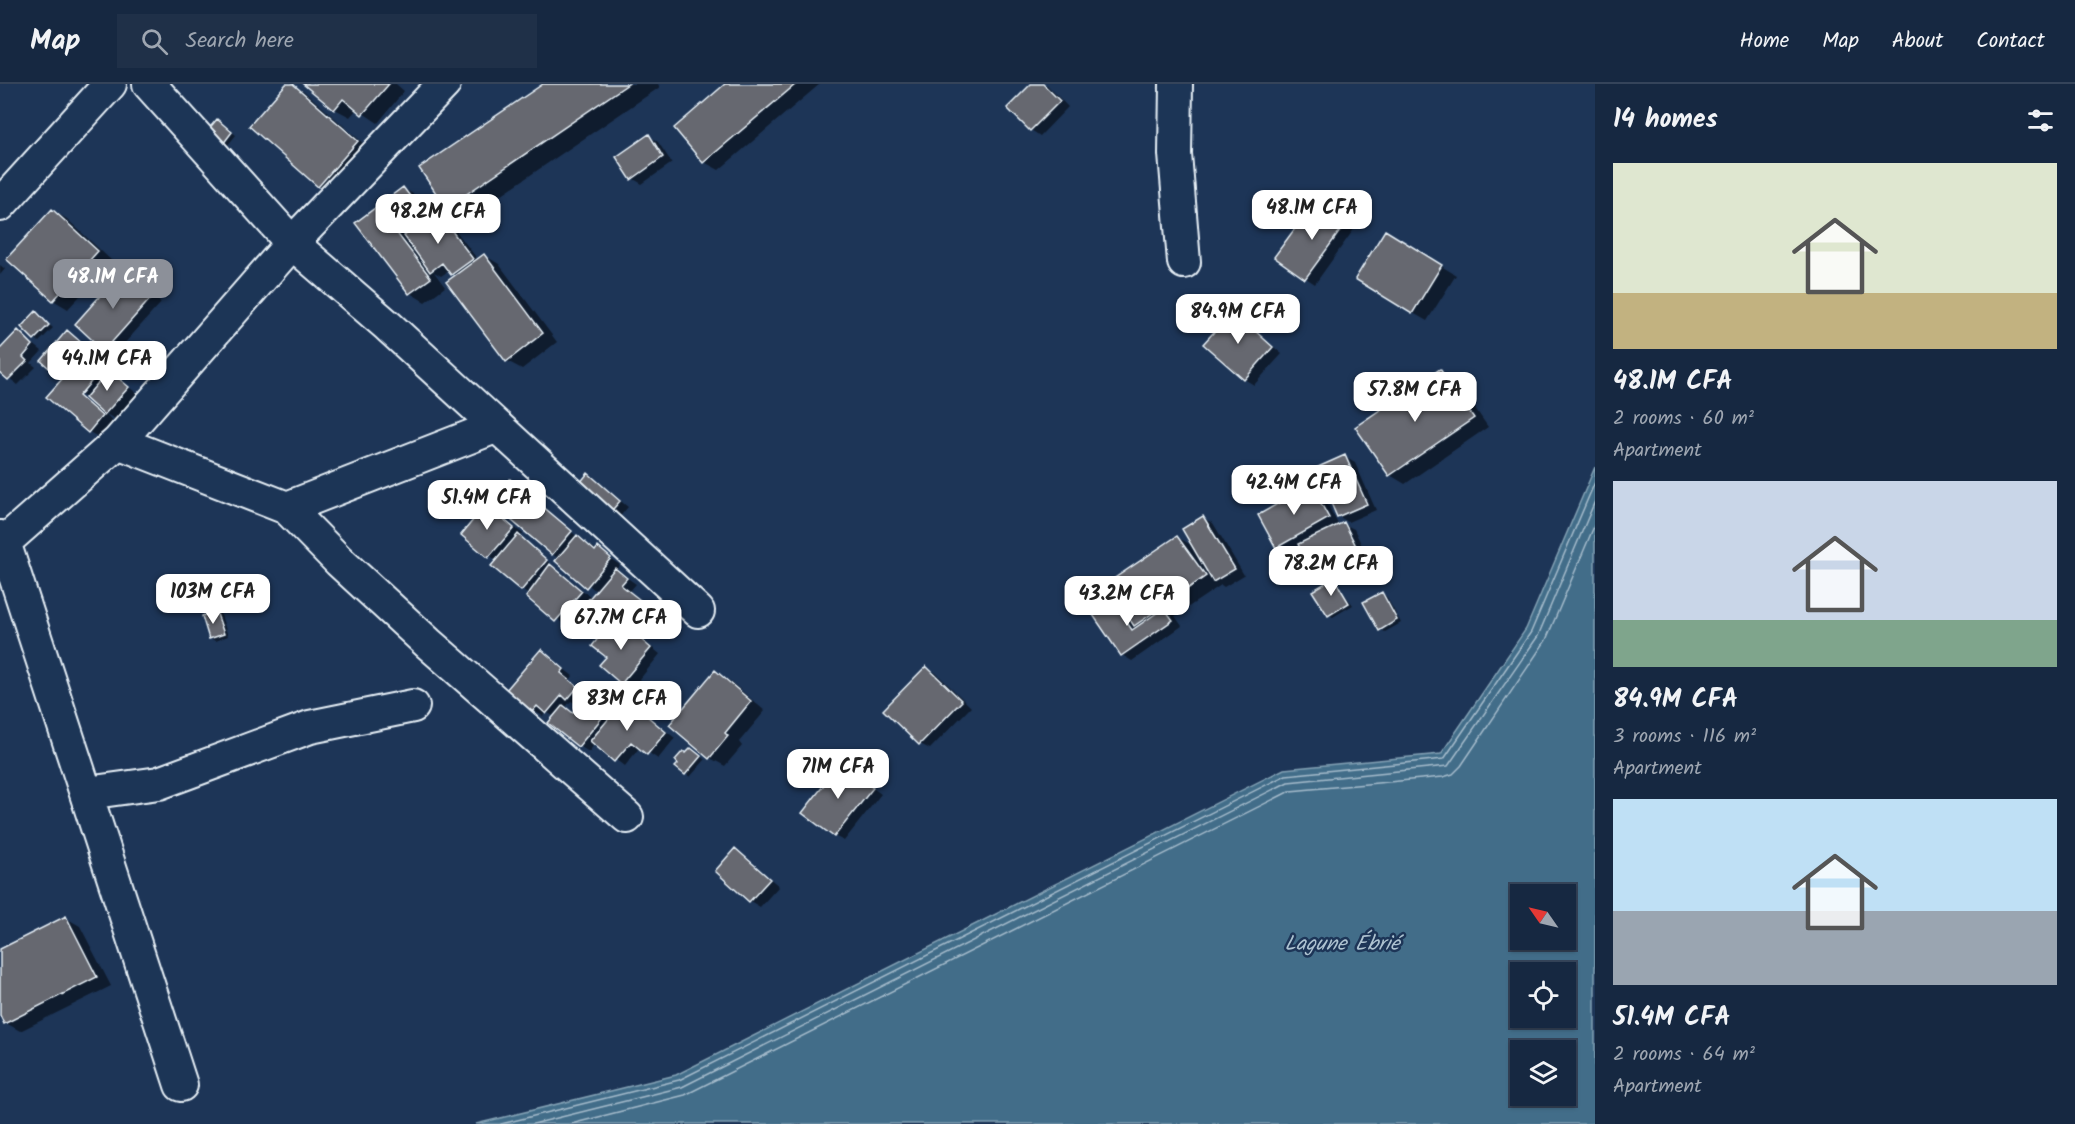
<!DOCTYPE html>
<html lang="en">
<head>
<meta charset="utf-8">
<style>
  :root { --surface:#162841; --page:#1f3048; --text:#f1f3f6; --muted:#9ea6b1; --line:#35445a; --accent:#8c9099 }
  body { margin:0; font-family:Kalam,sans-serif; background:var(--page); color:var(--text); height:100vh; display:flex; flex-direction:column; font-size:22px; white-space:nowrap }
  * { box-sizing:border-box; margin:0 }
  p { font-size:20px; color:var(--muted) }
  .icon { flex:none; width:33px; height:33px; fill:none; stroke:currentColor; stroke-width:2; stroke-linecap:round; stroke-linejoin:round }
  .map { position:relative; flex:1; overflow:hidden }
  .details { display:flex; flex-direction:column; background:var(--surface); width:480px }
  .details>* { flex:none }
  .needle { width:39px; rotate:304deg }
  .controls { position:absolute; left:1510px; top:800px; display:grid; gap:12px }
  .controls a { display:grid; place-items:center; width:66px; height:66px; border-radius:0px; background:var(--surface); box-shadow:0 2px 4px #0004,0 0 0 2px var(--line); font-size:30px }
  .price { position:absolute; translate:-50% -51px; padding:0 14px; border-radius:12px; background:#fff; color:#222; font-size:20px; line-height:39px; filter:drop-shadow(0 2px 3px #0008) }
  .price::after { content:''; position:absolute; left:50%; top:36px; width:18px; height:14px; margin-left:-9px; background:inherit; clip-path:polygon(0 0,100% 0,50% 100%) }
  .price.current { background:var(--accent); color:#fff }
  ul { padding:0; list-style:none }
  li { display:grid; align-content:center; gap:12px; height:318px; padding:0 18px }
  li span { display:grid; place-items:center; height:186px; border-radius:0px; color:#555 }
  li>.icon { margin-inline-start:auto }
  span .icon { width:108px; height:108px; fill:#fffc; stroke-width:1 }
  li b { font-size:26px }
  h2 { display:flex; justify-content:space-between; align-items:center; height:72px; padding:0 18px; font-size:26px }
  header { display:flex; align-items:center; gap:36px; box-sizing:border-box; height:84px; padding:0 30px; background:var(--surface); border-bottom:2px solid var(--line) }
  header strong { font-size:28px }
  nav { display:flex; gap:33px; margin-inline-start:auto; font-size:21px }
  .search { width:420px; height:54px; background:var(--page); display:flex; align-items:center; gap:15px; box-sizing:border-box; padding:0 21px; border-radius:0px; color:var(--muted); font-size:22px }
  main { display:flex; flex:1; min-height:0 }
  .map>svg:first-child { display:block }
  .water { fill:#426d89; stroke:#84a2b5; stroke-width:1.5; fill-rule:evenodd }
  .shadow { fill:#0007; fill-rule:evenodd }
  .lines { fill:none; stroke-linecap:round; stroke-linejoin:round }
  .shore { stroke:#a6bccc; stroke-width:1.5 }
  .building { fill:#666870; stroke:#e8f1f8; stroke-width:1.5 }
  .minor-casing { stroke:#e8f1f8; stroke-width:36 }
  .minor { stroke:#1d3557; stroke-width:32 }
  .labels { text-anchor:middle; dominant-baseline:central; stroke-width:5; stroke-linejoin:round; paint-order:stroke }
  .water-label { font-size:21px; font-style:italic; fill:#aec3d1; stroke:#1d3557 }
</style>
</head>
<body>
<header>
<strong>Map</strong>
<div class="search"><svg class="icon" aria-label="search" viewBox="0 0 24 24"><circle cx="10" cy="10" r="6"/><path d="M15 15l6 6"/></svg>Search here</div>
<nav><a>Home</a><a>Map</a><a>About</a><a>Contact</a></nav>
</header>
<main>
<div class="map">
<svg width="1595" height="1040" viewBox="0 0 1595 1040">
  <rect width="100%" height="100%" fill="#1d3557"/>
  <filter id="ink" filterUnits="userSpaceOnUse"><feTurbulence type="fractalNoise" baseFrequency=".0167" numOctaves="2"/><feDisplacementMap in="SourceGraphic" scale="12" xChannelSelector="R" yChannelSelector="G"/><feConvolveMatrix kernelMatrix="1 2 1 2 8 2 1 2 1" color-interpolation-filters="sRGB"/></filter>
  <g filter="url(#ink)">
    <path class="water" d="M1595,383v657h-1119l200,-49 608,-306 157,-15 85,-125zM1521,810h45v45h-45zM1521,888h45v45h-45zM1521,966h45v45h-45z"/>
    <path class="shadow" d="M288,0l16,7 68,60 -38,43 -15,-8z
      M306,0h90l8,7 -26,32 -21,-14 -7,8 -15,-8z
      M545,0h113l2,3 -193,131 -20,-11z
      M728,0h92l-101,86 -15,-8z
      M1033,0l14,1 21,22 -28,29 -9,-6z
      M221,40l15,11 -8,10 -4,-3z
      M649,52l9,6 14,21 -30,21 -10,-6z
      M403,104l15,9 15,19 5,-3 9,6 31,41 6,-5 15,9 58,78 -35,27 -15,-8 -51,-85 -6,-6 -9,6 -7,-4 11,15 -20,15 -15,-9 -53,-69z
      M1349,125l13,9 -47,66 -9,-6 14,-50z
      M52,126l15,9 45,42 -44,48 -15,-9z
      M1400,157l56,34 -29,46 -14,-8z
      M0,181l5,4 -5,6z
      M123,188l38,31 -47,52 -9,-6z
      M36,229l17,15 -14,14 -16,-15z
      M1233,229l49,41 -28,31 -10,-6z
      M18,248l24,19 -11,12 5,4 -18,18 -18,-14v-20z
      M67,248l37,28 -2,3 7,9 29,22 -23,25 -9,-5 10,11 -12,15 -15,-8 -41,-35 16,-18zM74,307l17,10 4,6 -23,-13z
      M1440,286l15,9 33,48 -83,57 -15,-9 12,-79 10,6 12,-8z
      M1345,373l10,6 21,47 -28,12 -10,-6z
      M588,391l40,32 -11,13z
      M510,396l70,59 40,26 -4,5 20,14 -6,7 22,19 -16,19 -13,-5 37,30 -28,35 -31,-24 7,-8 -9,-18 -10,-5 5,-31 -5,-4 -23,27 -73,-60 4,-5 -34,-26 23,-29 37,28 -3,4 72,60 5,-6 -105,-90z
      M1311,403l10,5 18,34 5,-2 10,5 12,25 -44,21 -10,-5 -12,-25 -13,8 -10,-6 -17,-31z
      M1203,434l10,5 31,52 -20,12 -3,-2 -46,31 7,10 -50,35 -10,-6 -11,-55 13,8 53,-71 18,10z
      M1334,496l19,25 -20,12 -4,-2z
      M1382,510l4,2 15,27 -16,9 -5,-3z
      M216,528l5,3 7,21 -13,5 -5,-3z
      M541,567l32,25 -3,4 17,13 -10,11 -6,-3 -6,7 9,6 16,-20 26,19 11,-13 48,38 -17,21 -18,-12 -15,19 -30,-23 -6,9 -10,-6 -24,-29 -9,-5 -3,4 -10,-5z
      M927,584l9,5 35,34 -41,42 -10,-5z
      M715,588l15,9 35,30 -26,31 3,4 -17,20 -15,-8 -39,-34z
      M696,668l9,8 -15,17 -13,-10 10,-12z
      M842,681l39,29 -37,47 -10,-5z
      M735,766l44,36 -19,21 -10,-6z
      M66,834l14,8 31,60 -91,45 -14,-8 -6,-11v-61z"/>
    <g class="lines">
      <path class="shore" d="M501,1040l178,-44 607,-305 158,-16 87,-127 64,-150
        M533,1040l149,-37 606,-305 160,-16 90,-130 57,-135
        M571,1040l114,-29 605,-304 153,-14 10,-3 8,-8 85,-126 49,-116"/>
    </g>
    <path class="building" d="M286,0h7l65,57 -40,46 -69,-61z
      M303,0h86l-27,31 -19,-16 -9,11z
      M543,0h85l-182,124 -27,-40z
      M725,0h71l-93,79 -29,-35z
      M1031,0h12l17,17 -30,30 -23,-23z
      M217,35l15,13 -9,12 -16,-13z
      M649,50l14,23 -32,23 -15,-23z
      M403,103l19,25 -26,20 35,46 -22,16 -54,-71z
      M1339,117l15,11 -49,67 -31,-22 30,-41 15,11z
      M52,125l46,42 -45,50 -47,-42z
      M437,127l36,48 -22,16 -9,-12 -12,9 -26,-36z
      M1385,146l57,35 -30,49 -57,-35z
      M484,170l59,79 -37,29 -60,-80z
      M123,186l29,27 -48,54 -29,-27z
      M36,227l13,14 -15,15 -13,-13z
      M1233,227l40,36 -29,33 -41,-36z
      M18,246l15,15 -10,12 4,4 -19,19 -8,-7v-24z
      M67,246l24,21 -3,3 9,7 -4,4 7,6 -21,25 23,20 -14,17 -42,-36 16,-18 -21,-18z
      M1440,285l34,49 -85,58 -34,-49 47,-32 6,8 14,-10 -6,-8z
      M109,286l20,17 -25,28 -19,-17z
      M1345,371l22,49 -30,13 -21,-49z
      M588,389l32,28 -13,15 -32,-27z
      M510,395l62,52 -20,24 -62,-53z
      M1311,401l18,33 -53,30 -18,-33z
      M486,420l28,24 -26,30 -27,-23z
      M1203,432l32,53 -22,13 -31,-53z
      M1344,438l13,26 -46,23 -13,-27z
      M518,450l29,26 -26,31 -30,-25z
      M577,451l18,16 3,-4 13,11 -25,30 -31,-27z
      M1177,452l29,40 -72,50 -28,-42z
      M550,480l32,27 -27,31 -29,-25z
      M615,484l12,10 -6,7 23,18 -18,22 -11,-9 -18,16 -3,-3 -6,6 -13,-11 17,-21 -4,-3z
      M1334,494l15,25 -21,13 -16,-25z
      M1382,508l15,28 -18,11 -16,-29z
      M1111,515l21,31 32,-22 9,12 -52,36 -30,-44z
      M216,527l8,23 -15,5 -7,-23z
      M615,533l36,31 -30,36 -22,-19 7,-8 -14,-11 11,-14 3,3 8,-10 -3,-3z
      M541,565l23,20 -3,4 17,14 -11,13 -5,-5 -16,19 -9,-8 -5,6 -26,-22z
      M926,582l36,35 -43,44 -36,-35z
      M715,586l36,31 -26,32 3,3 -19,23 -40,-34z
      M590,608l20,16 -32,39 -30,-24 15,-18 10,8z
      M626,614l40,34 -19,23 -16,-13 -17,20 -24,-21z
      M691,664l10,8 -16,19 -10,-8 3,-3 -3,-4 8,-9 3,2z
      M841,679l32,25 -39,49 -32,-24z
      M735,764l35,31 -21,23 -34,-31z
      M66,832l31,61 -93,47 -4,-9v-66z"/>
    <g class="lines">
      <g class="minor-casing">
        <path id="minor" d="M149,0l143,159 96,83 310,285
          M1176,0l-1,70 9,108
          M0,121l110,-121
          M118,358l169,66 52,53 89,82 199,174
          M287,424l208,-81
          M0,453l4,5 177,543
          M0,462l118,-104 174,-199 152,-159
          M87,709l72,-10 151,-56 103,-21"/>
      </g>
      <use href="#minor" class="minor"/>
    </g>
  </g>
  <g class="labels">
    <g class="water-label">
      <text x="1342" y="860">Lagune Ébrié</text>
    </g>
  </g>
</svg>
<div class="controls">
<a><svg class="needle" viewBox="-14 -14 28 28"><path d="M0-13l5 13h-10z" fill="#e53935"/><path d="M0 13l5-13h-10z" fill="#9ea6b1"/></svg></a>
<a><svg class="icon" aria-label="locate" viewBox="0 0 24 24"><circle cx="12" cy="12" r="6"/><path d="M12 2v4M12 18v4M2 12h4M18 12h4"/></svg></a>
<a><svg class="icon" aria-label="layers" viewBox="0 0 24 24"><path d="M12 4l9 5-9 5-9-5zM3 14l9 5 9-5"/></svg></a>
</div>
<b class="price" style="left:1312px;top:157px">48.1M CFA</b>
<b class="price" style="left:438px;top:161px">98.2M CFA</b>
<b class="price current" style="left:113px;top:226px">48.1M CFA</b>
<b class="price" style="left:1238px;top:261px">84.9M CFA</b>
<b class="price" style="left:107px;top:308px">44.1M CFA</b>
<b class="price" style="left:1415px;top:339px">57.8M CFA</b>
<b class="price" style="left:1294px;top:432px">42.4M CFA</b>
<b class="price" style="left:487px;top:447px">51.4M CFA</b>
<b class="price" style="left:1331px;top:513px">78.2M CFA</b>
<b class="price" style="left:213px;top:541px">103M CFA</b>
<b class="price" style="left:1127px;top:543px">43.2M CFA</b>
<b class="price" style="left:621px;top:567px">67.7M CFA</b>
<b class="price" style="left:627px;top:648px">83M CFA</b>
<b class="price" style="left:838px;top:716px">71M CFA</b>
</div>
<section class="details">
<h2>14 homes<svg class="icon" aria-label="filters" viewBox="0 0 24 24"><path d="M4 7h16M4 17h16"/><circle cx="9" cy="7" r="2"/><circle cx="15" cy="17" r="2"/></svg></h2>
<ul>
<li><span style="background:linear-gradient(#dfe7d0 70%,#c2b280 0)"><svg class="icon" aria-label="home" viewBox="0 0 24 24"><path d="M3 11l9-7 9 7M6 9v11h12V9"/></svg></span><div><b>48.1M CFA</b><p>2 rooms · 60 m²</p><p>Apartment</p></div></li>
<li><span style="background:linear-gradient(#c9d6e8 75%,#7fa58c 0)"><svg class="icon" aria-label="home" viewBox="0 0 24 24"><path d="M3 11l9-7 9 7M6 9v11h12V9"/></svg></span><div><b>84.9M CFA</b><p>3 rooms · 116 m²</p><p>Apartment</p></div></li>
<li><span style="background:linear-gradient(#bfe0f5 60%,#9aa5b1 0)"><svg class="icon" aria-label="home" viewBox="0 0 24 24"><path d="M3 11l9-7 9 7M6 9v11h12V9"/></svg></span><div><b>51.4M CFA</b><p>2 rooms · 64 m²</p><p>Apartment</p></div></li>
</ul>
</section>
</main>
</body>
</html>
